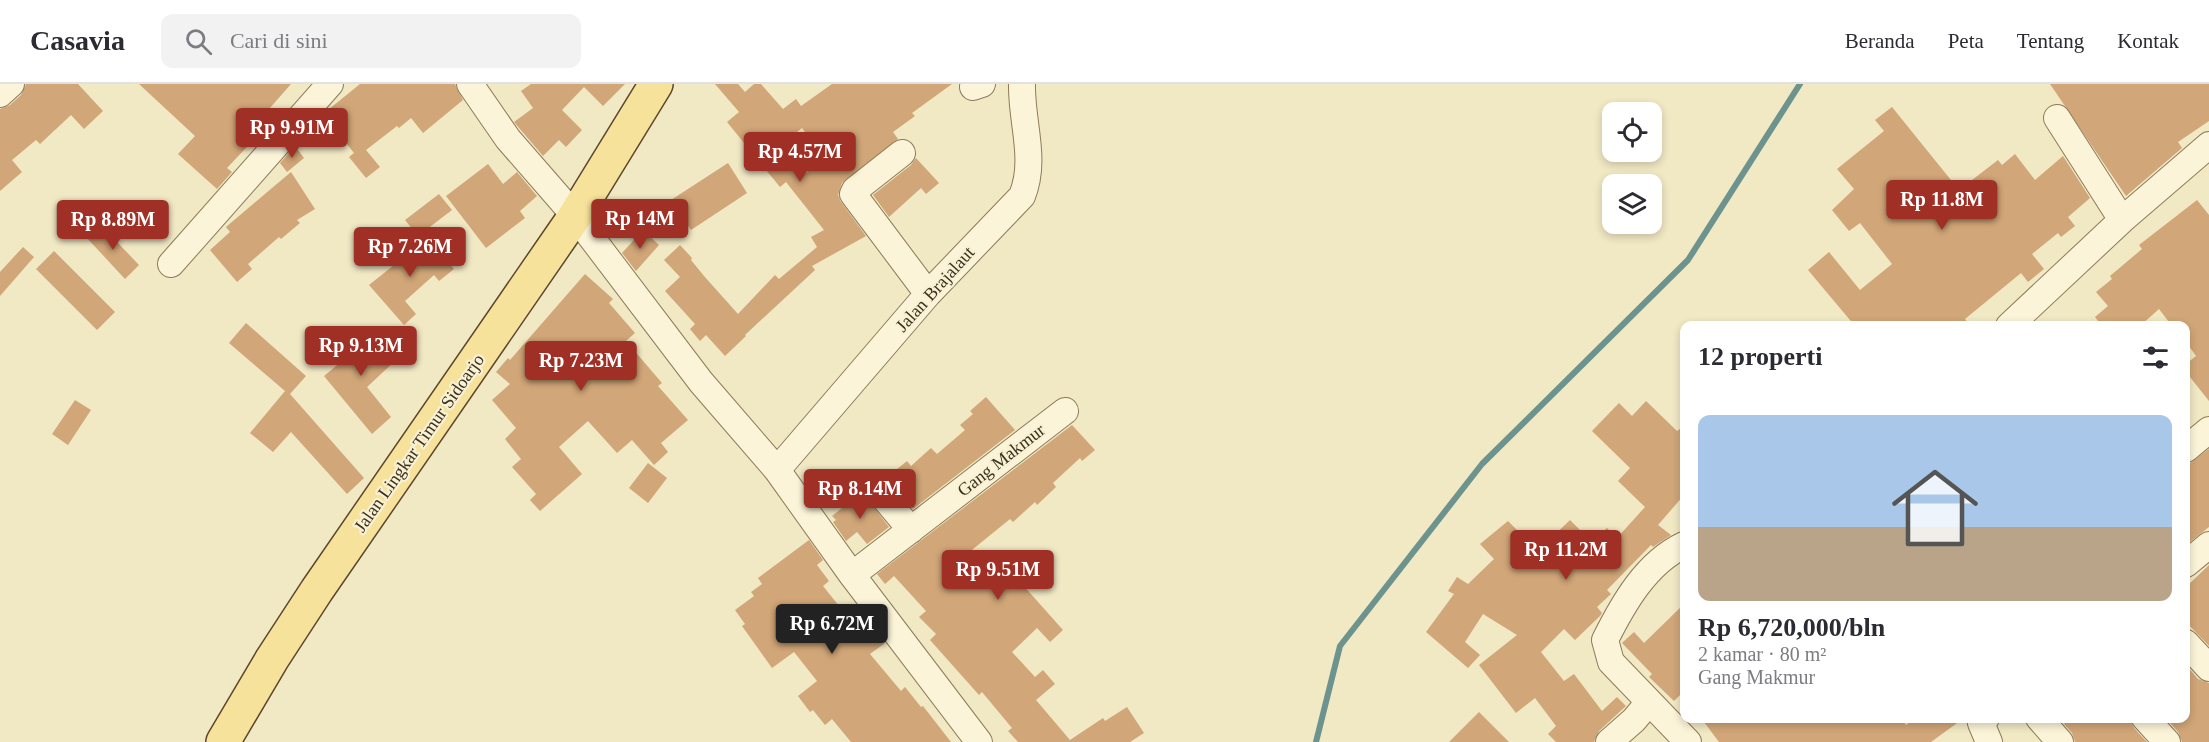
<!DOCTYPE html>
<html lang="id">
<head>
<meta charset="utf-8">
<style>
  :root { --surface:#fff; --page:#f2f2f3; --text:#2b2b33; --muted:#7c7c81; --line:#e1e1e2; --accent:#a03025 }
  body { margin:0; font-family:Georgia,serif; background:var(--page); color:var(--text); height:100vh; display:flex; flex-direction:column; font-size:22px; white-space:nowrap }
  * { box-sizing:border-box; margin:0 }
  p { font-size:20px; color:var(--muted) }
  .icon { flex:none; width:33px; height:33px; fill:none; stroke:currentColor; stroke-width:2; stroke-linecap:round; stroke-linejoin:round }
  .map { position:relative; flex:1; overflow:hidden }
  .panel { position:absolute; left:1680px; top:237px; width:510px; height:402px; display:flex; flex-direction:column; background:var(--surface); border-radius:12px; box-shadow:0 3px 9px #0003 }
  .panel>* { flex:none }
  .buttons { position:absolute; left:1602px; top:18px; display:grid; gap:12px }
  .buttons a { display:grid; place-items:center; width:60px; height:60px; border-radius:12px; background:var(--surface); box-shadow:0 3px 9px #0003; font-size:30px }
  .price { position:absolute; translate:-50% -51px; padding:0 14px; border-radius:6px; background:var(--accent); color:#fff; font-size:20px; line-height:39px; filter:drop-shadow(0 2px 3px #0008) }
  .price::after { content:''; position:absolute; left:50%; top:36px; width:18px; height:14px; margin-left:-9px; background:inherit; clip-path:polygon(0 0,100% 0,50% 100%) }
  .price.on { background:#222; color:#fff }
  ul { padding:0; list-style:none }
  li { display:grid; align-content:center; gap:12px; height:318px; padding:0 18px }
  li span { display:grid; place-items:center; height:186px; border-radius:12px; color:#555 }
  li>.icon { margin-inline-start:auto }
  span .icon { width:108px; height:108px; fill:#fffc; stroke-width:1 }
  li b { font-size:26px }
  h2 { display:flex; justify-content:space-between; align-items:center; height:72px; padding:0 18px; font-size:26px }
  header { display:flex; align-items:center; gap:36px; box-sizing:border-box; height:84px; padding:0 30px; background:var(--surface); border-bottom:2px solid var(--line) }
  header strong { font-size:28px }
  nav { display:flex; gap:33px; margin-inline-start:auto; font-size:21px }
  .search { width:420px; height:54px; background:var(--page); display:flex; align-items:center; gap:15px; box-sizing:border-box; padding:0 21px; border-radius:12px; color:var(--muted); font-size:22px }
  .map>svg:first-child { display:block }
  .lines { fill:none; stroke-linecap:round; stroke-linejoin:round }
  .stream { stroke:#6c938d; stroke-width:6 }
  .building { fill:#d1a678; fill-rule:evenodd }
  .minor-casing { stroke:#8d7a59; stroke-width:28 }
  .major-casing { stroke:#5b472d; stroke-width:36 }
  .minor { stroke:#fbf4d8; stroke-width:26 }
  .major { stroke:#f6e29a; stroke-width:33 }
  .labels { text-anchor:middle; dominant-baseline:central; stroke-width:4.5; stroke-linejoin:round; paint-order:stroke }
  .street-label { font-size:18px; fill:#3c301e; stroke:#f8f1d4 }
</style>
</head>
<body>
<header>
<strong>Casavia</strong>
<div class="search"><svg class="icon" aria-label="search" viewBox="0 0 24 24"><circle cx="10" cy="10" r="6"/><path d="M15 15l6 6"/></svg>Cari di sini</div>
<nav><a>Beranda</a><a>Peta</a><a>Tentang</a><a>Kontak</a></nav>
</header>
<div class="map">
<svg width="2209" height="658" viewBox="0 0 2209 658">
  <rect width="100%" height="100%" fill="#f1e8c4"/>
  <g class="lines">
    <path class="stream" d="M1316,658l24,-96 142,-182 206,-204 112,-176"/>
  </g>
  <path class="building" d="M26,0h52l25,27 -19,18 -13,-14 -31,29 -4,-4 -24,20 10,12 -22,19v-82l10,-4 11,-10z
    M139,0h152l-36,41 7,6 -35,37 5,4 -15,17 -39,-35 17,-18z
    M360,0h95l8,16 -40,33 -12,-15 -12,10 -2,-2 -31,24 14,17 -14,11 -17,-21 5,-4 -31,-39z
    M531,0h94l-22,22 -19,-19 -22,23 20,20 -16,17 -7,-7 -16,16 -29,-34 19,-14 -12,-17z
    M715,0h23l7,8 9,-8h7l22,25 13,-10 5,7 31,-22h120l-40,29 3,3 -22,16 5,7 -56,44 -4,12 3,7 25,34 -54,30 3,4 -70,65 1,1 -21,20 -19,-21 -6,6 -10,-12 5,-5 -30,-33 15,-14 -16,-17 16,-15 12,13 -1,2 13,16 34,38 37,-39 4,4 38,-32 -6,-10 13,-7 -38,-48 -6,5 -53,-65 12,-10zM802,44l23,30 -24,19 -23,-30z
    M2050,0h159v37l-31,21 4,6 -56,48z
    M1892,23l67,83 39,-30 4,5 13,-11 20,26 28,-24 27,42 -22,19 7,9 -14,11 -3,-4 -26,21 12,15 -16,13 -7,-9 -56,46 5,7h-115l-47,-56 21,-18 31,38 32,-26 -32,-41 -11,8 -17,-21 22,-21 -17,-20 47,-38 -9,-11z
    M295,62l9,12 -17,14 -7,-9z
    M916,74l23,25 -13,11 -5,-6 -32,29 -16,-22 38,-30z
    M728,79l19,30 -56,37 -20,-30z
    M488,80l15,20 14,-12 20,24 -17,15 5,7 -39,30 -40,-52z
    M291,88l24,37 -18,11 3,3 -19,16 -2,-2 -31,27 4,5 -15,13 -27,-32 20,-18 -4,-5z
    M439,110l13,16 -34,26 -13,-16z
    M2197,116l12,15v186l-23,-29v-8l10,-8 -10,-14v-16h-14l-13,-17 -19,17h-38l-7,-9 13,-11 -12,-14 16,-13 -2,-3 32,-27 -3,-4z
    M100,140l39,41 -14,14 -39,-42z
    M643,146l16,15 -23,26 -14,-18z
    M428,154l26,31 -15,12 -5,-6 -29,26 11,13 -12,11 -35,-40z
    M23,163l11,10 -34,39v-24z
    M54,167l61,61 -18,18 -61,-61z
    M585,190l28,25 -4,4 26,30 -9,8 36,42 -4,3 30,34 -27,23 7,9 -14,13 -22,-25 -15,13 -29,-32 -29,26 23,27 -42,37 -10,-11 6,-6 -24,-27 9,-8 -16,-20 11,-11 -24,-28 18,-16 -14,-12 12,-14 2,2z
    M246,239l60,53 -16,18 74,84 -17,16 -56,-62 -18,20 -23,-19 35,-42 -56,-48z
    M346,242l13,16 11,-10 25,29 -28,26 24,30 -19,17 -48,-58 24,-20 -16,-18z
    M986,313l29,33 -102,79 -27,-31 21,-17 4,5 20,-18 6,6 28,-24 -5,-5 13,-11 -3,-3z
    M75,316l16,10 -23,35 -16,-11z
    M1646,317l31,30 7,-5v69l-26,30 13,10 -18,12 -2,-2 -44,45 4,4 -14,13 5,6 -2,3 -25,24 -11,-11 -23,23 23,29 10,-7 28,37 15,-14 9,9 -27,25 -5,11h-38l-8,-8 8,-8 -21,-28 -19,15 -37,-48 38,-30 -34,-21 -18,28 15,13 -12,13 -42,-36 28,-38 -6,-3 9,-14 11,7 26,-25 -14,-15 28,-23 30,30 32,-31 22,22 15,-14 10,10 28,-31 -27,-26 12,-13 -38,-37 27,-28 13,13z
    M1072,341l23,25 -13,11 -2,-3 -27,25 3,4 -19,18 -2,-3 -22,20 -3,-3 -48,39 24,24 23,-22 11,12 -5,4 48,54 -13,12 -13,-14 -25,24 23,25 8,-7 12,14 -19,16 34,40 33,-22 2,3 22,-14 17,26 -14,9h-112l-10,-11 4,-3 -30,-36 -3,3 -49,-55 6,-6 -17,-17 7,-6 -32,-35 -9,8 -8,-10z
    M2209,365v78l-23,18v-79z
    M648,379l19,15 -19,25 -19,-15z
    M862,408l27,35 -22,17 -10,-12 -11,9 -13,-19 3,-2 -4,-4z
    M809,456l14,20 -6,5 12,16 -6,5 41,51 10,-8 11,14 -15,11 31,37 4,-4 16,20 2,-1 28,36h-100l-19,-23 -7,6 -12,-15 -3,2 -12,-16 19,-15 -23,-29 -22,16 -30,-42 3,-2 -10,-14 19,-14 -3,-4 11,-8 -4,-6z
    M2209,481v81l-23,-24v-35z
    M1684,520v87l-10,10 -25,-24 3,-3 -30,-31 12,-11 10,11z
    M2187,582l11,13 11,4v59h-27l-4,-10 -12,-14h20z
    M1479,628l30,30h-60z
    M1701,634h200l5,7 9,-7h49l-33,24h-212z
    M2070,634h60l4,10 13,14h-72l-3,-9 -8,-9z"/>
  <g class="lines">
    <g class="minor-casing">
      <path id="minor" d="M470,0l38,55 67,77 126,166 76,88 75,105 127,167
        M973,3l9,-3
        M0,10l11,-10
        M2057,34l65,102
        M902,69l-47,37 -2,4 75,100
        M171,180l159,-180
        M2009,242l113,-106 87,-75
        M2186,365l23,-19
        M777,386l151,-176 94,-98c15,-37 -1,-74 0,-112
        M876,404l35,42
        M1684,461c-38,18 -61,59 -79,95l6,22 77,80
        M2186,480l23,-19
        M852,491l213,-164
        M2186,559l23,25
        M1986,634l-5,5 8,19
        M2039,634l21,24
        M2145,634l22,24
        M1609,658l25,-22 15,-18"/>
    </g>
    <g class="major-casing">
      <path id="major" d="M223,658l49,-83 45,-69 258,-374 81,-132"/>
    </g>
    <use href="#minor" class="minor"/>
    <use href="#major" class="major"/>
  </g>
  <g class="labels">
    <g class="street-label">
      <text transform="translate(935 205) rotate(-48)">Jalan Brajalaut</text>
      <text transform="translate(419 359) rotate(-55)">Jalan Lingkar Timur Sidoarjo</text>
      <text transform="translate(1001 376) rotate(-38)">Gang Makmur</text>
    </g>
  </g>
</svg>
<div class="buttons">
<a><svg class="icon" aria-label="locate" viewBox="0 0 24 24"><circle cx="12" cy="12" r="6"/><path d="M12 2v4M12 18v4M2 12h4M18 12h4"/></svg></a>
<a><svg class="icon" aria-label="layers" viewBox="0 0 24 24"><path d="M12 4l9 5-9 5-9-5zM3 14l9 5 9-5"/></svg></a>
</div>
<b class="price" style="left:292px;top:75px">Rp 9.91M</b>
<b class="price" style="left:800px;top:99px">Rp 4.57M</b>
<b class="price" style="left:1942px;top:147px">Rp 11.8M</b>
<b class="price" style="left:640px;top:166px">Rp 14M</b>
<b class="price" style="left:113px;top:167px">Rp 8.89M</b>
<b class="price" style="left:410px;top:194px">Rp 7.26M</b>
<b class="price" style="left:361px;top:293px">Rp 9.13M</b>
<b class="price" style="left:581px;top:308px">Rp 7.23M</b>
<b class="price" style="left:860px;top:436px">Rp 8.14M</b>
<b class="price" style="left:1566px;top:497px">Rp 11.2M</b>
<b class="price" style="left:998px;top:517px">Rp 9.51M</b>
<b class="price on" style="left:832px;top:571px">Rp 6.72M</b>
<section class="panel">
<h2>12 properti<svg class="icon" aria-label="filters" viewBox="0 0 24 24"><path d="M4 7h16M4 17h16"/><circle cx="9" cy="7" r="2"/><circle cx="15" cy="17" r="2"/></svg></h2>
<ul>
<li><span style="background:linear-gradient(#a9c7e8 60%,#b9a48a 0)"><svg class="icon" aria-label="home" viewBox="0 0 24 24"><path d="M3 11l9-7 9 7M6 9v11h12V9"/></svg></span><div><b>Rp 6,720,000/bln</b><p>2 kamar · 80 m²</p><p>Gang Makmur</p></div></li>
</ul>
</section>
</div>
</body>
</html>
